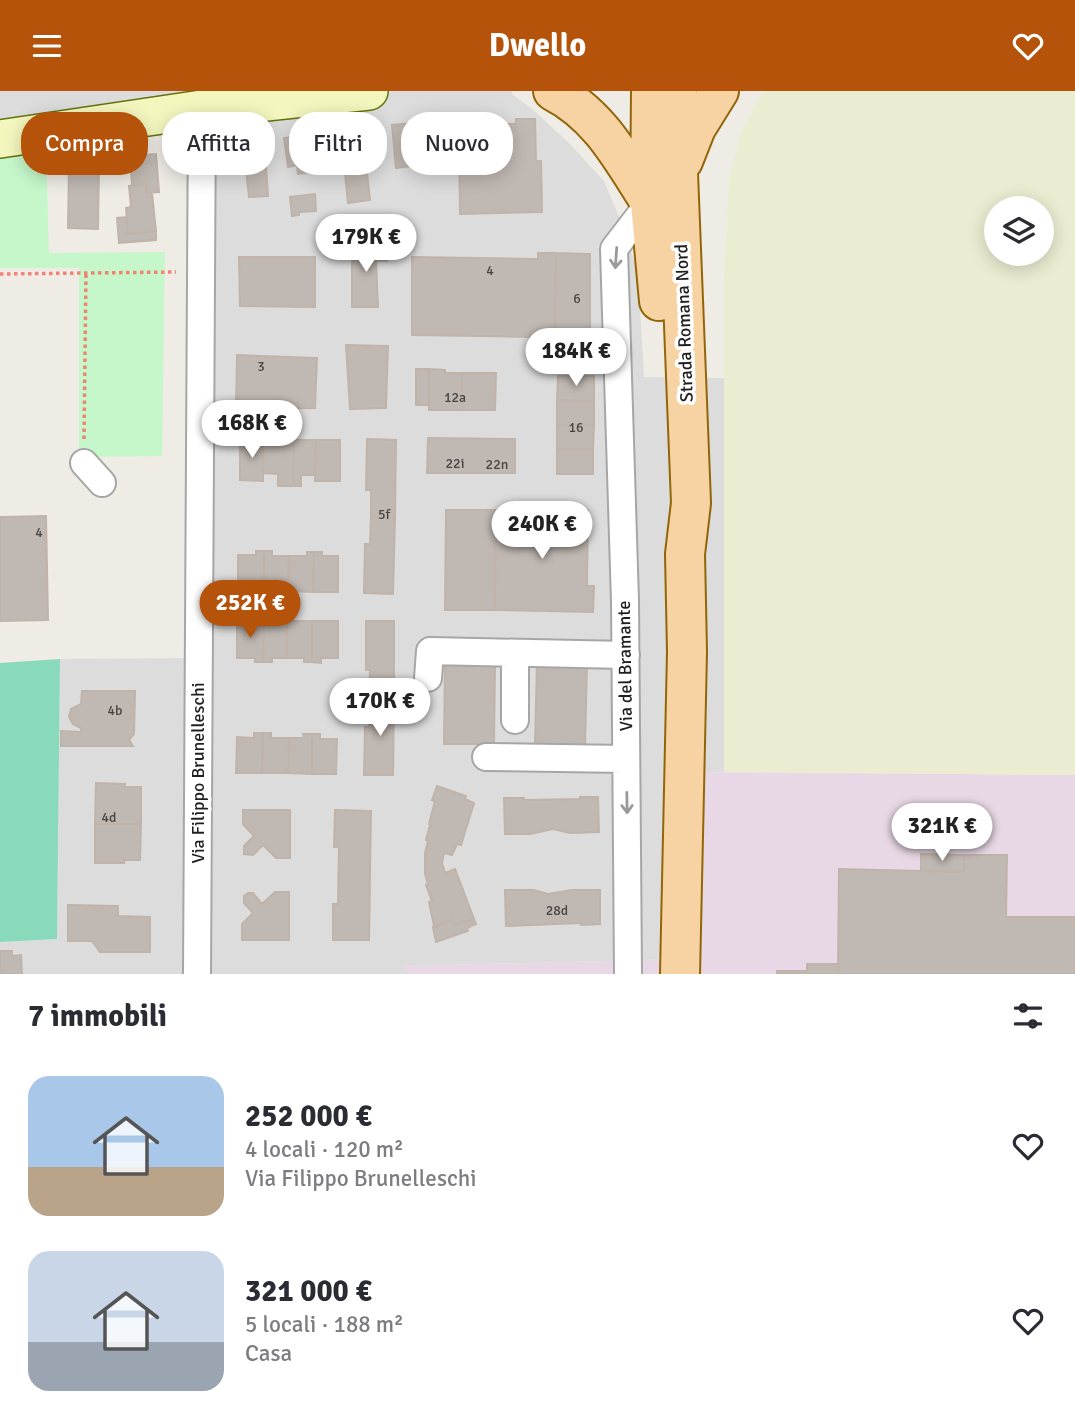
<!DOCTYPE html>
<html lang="it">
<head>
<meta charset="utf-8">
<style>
  :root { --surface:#fff; --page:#f2f2f3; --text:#2b2b33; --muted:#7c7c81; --accent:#b45309 }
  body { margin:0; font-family:Signika,sans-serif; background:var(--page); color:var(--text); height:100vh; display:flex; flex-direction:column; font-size:26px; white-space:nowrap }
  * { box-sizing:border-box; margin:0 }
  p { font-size:23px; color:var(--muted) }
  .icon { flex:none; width:38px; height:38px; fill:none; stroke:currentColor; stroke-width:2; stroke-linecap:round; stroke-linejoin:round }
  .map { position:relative; height:883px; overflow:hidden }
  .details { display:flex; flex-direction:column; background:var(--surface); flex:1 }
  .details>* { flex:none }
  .top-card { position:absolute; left:21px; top:21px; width:700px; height:63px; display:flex; gap:14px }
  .buttons { position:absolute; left:984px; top:105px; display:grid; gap:14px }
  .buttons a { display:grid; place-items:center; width:70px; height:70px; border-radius:50%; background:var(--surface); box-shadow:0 4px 18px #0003; font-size:35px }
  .price { position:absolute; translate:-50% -60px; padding:0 16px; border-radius:24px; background:#fff; color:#222; font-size:23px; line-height:46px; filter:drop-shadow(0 2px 4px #0008) }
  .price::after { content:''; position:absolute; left:50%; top:42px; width:21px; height:16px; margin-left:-10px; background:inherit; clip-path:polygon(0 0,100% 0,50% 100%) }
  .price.selected { background:var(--accent); color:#fff }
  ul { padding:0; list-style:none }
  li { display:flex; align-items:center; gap:21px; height:175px; padding:0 28px }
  li span { display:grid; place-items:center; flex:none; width:196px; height:140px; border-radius:21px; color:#555 }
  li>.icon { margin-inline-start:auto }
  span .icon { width:84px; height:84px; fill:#fffc; stroke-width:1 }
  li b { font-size:30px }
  h2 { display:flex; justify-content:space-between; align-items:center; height:84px; padding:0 28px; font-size:30px }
  .pill { padding:0 24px; border-radius:28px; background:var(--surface); box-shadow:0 4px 18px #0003; font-size:24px; line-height:63px }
  .pill.selected { background:var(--accent); color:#fff }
  header { display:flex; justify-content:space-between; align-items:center; height:91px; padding:0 28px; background:var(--accent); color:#fff; font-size:32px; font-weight:700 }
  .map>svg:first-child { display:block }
  .residential { fill:#dddcdc }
  .industrial { fill:#e8d8e5 }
  .farmland { fill:#ebedd2; fill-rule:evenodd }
  .park { fill:#c5f7ca }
  .pitch { fill:#88dabb }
  .building { fill:#c0b8b2; stroke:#c0b3a9; stroke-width:2 }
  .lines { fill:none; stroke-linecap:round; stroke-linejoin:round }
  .street-casing { stroke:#a6a6a6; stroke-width:30 }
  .secondary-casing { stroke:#65710b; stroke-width:40 }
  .primary-casing { stroke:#926608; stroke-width:42 }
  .path { stroke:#f28273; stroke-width:3.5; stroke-dasharray:3.5 3.5; stroke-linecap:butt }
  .street { stroke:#fff; stroke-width:26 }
  .secondary { stroke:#f3f6bd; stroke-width:37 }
  .primary { stroke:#f7d3a3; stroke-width:38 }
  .oneway { stroke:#9a9a9a }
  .labels { text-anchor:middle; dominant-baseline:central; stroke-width:7; stroke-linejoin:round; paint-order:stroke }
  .number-label { font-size:14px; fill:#474544 }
  .street-label { font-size:18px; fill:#1f1f1f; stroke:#fff }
</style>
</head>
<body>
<header><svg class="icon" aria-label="menu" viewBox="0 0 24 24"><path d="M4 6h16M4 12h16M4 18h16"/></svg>Dwello<svg class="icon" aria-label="heart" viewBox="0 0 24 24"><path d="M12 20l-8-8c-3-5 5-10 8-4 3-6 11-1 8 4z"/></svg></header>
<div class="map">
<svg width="1075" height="883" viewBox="0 0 1075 883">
  <rect width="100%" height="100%" fill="#efece6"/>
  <path class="residential" d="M0,0h512v3l20,15 38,35 34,37 18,43 16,49 6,104 80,1v394h-36l-4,187 -279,7v8h-405v-32l57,-3 3,-280 134,-1 7,-550 -201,22z"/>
  <path class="industrial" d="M688,681l387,3v199h-670v-8l279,-7z"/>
  <path class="farmland" d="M765,0h310v684l-351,-3v-493l5,-99 12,-48 18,-35zM996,117h45v46h-45z"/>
  <path class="park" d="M46,59l3,103 116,-1 -3,204 -83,1v-189h-79v-111z"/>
  <path class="pitch" d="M60,568l-3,280 -57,3v-279z"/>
  <path class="building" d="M516,28h19l1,42h5l1,51 -82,2 -1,-72 4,-1 -1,-12 38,-1v-4h16z
    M421,31l5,42 -30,4 -4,-43z
    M362,38l8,71 -22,3 -3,-30h-8l-5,-41z
    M320,42l4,29 -11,1 1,9 -16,2 -1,-9 -9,2 -4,-29z
    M256,50l3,28 7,-1 2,28 -19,1 -3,-27 -10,1 -3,-28z
    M156,63l3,38 -12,1 -1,-9 -14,1 -2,-29z
    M69,74h30l-1,64 -30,-1z
    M146,93l1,9h5l4,38 -28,3 -2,-26 5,-1 -2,-21z
    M315,103l1,17 -17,1v3l-7,1 -2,-19z
    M127,126l1,17 28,-3v9l-37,3 -2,-25z
    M352,154h36l-1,16h-11l2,46h-26z
    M538,162h18l-1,88h-17v-4l-126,-2v-78l126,2z
    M556,162l34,1v88l-35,-1z
    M239,166h76v50l-75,-1z
    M346,254l42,1 -2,62 -36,1z
    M237,264l80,3 -2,50 -79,1z
    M416,278h13v36h-13z
    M429,278l16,1v3h17v37h-33z
    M462,282h34l-1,37h-33z
    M558,285h36v25l-37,-1z
    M557,309l37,1v24h-37z
    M557,334h37l-1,24h-36z
    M428,347l87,1v34h-88z
    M240,348l23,1v41l-23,-1z
    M367,348l29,1 -1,78 -24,-1v-27h-5z
    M263,349h31l-1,46h-15v-12l-15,-1z
    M294,349h22l-1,35h-14v11h-8z
    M316,349h24v41h-25z
    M557,358h36v25h-36z
    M446,419h50l-1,100h-50z
    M496,419h92l-1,76h7l-1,26 -98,-2z
    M46,425l2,104 -48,1v-104z
    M371,426l24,1 -2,76 -29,-1 1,-49h5z
    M256,460h8v40h-26v-36h18z
    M264,460h8v5h17l-1,35h-24z
    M307,461h7l-1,40 -25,-1 1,-35h18z
    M314,461h8v4h16v36h-25z
    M237,529l27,1 -1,41h-8v-4h-18z
    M264,530h23v37h-15v4h-9z
    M287,530h25v41h-8v-4h-17z
    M312,530h26v37h-17v5l-9,-1z
    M366,530h28v78h-25l1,-29h-4z
    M445,571h50l-1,82h-50z
    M537,572h50l-2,83 -50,-2z
    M82,600h53l-1,43 -5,6 4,6h-72v-15l20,1v-4l-8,-4 -4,-7 2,-8 10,-5z
    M369,608h25l-1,76h-29l1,-48h4z
    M254,642h9l-1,40h-26l1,-36 17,1z
    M263,642h8v5h18l-1,35h-26z
    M303,643h9v40l-24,-1 1,-35h15z
    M312,643h8v5h17l-1,35h-24z
    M96,692l29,1v3h16v37h-46z
    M437,695l29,10 -1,3 9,4 -13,42 -4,-1 -5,11 -8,-2 -2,10 3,10 10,-4 19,50 -19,6 -3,-5 -18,6 -5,-24 3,-1 -6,-16 2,-1 -3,-10v-21l3,-12 -2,-1 4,-15 -1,-1 6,-23 -3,-1z
    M580,706h18l1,35 -29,1 -17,-4 -23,5h-25l-1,-36h20v2l56,-1z
    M243,719h47v48h-14l-13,-13 -10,10 -9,-1v-8l10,-10 -11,-12z
    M335,719l36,1 -2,129h-36v-36h5l1,-57h-5z
    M95,733h46l-1,36h-16v3h-29z
    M921,763l43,1v17l-43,-1z
    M964,764h43l-1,62h69v57h-237l1,-105 125,3z
    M505,799h28l15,4 24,-4h28v34l-19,1v-2l-75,3z
    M275,801h14v48h-47v-16l11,-11 -9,-10v-7l4,-3h5l9,11z
    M68,814l50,1v10l32,1v35h-50l-8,-11h-24z
    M474,828l2,5 -9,4 1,3 -32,11 -3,-15 19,-7 3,5z
    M0,860h12v5l9,-1 1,19h-22z
    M807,873h31v10h-61v-3h30z"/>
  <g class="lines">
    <g class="street-casing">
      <path id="street" d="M84,372l18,20
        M428,587l2,-27 196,4
        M515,629v-67
        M486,666l140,2
        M197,883l5,-865
        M628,883l-3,-373 -11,-352 36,-47"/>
    </g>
    <g class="secondary-casing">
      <path id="secondary" d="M0,48l202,-30 167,-18"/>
    </g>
    <g class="primary-casing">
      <path id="primary" d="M553,0c47,24 69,68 97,111
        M651,0l-1,111 9,99
        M677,0l1,82 13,330 -6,51 2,98 -7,322
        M683,70l13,-33 23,-37"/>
    </g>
    <path class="path" d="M0,183l176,-2
      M84,348l2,-166"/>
    <use href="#street" class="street"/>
    <use href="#secondary" class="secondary"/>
    <use href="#primary" class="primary"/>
  </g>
  <defs><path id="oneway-shaft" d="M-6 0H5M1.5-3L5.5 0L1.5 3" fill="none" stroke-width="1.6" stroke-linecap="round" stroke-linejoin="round" transform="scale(1.75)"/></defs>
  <g class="oneway">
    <use href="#oneway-shaft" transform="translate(616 167) rotate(94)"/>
    <use href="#oneway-shaft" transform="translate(627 712) rotate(89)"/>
  </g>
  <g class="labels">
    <g class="number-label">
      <text x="490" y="179">4</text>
      <text x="577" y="207">6</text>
      <text x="261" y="275">3</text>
      <text x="455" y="306">12a</text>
      <text x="576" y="336">16</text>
      <text x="455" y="372">22i</text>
      <text x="497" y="373">22n</text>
      <text x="384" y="423">5f</text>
      <text x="39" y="441">4</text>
      <text x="115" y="619">4b</text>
      <text x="109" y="726">4d</text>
      <text x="557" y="819">28d</text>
    </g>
    <g class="street-label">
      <text transform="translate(684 232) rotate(-92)">Strada Romana Nord</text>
      <text transform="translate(625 575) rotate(-91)">Via del Bramante</text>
      <text transform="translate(198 682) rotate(-90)">Via Filippo Brunelleschi</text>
    </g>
  </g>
</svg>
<div class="buttons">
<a><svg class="icon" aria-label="layers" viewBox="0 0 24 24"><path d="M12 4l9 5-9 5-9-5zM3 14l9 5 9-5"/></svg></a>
</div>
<b class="price" style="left:366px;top:183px">179K €</b>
<b class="price" style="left:576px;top:297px">184K €</b>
<b class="price" style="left:252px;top:369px">168K €</b>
<b class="price" style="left:542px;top:470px">240K €</b>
<b class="price selected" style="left:250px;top:549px">252K €</b>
<b class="price" style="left:380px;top:647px">170K €</b>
<b class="price" style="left:942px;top:772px">321K €</b>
<div class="top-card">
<a class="pill selected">Compra</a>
<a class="pill">Affitta</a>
<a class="pill">Filtri</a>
<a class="pill">Nuovo</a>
</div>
</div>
<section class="details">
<h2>7 immobili<svg class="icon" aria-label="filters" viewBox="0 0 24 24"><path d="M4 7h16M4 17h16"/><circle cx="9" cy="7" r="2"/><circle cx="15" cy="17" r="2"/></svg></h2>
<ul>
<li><span style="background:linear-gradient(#a9c7e8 65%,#b9a48a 0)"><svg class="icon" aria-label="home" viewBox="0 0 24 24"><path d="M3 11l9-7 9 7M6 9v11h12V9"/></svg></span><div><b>252 000 €</b><p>4 locali · 120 m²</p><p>Via Filippo Brunelleschi</p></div><svg class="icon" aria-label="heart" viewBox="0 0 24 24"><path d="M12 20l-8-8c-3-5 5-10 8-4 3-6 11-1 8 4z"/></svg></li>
<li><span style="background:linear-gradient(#c9d6e8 65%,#9aa5b1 0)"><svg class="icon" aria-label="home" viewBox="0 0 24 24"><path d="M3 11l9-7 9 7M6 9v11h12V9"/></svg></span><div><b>321 000 €</b><p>5 locali · 188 m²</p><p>Casa</p></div><svg class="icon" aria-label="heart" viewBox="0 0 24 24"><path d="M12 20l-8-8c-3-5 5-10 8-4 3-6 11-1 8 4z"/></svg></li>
</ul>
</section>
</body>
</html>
